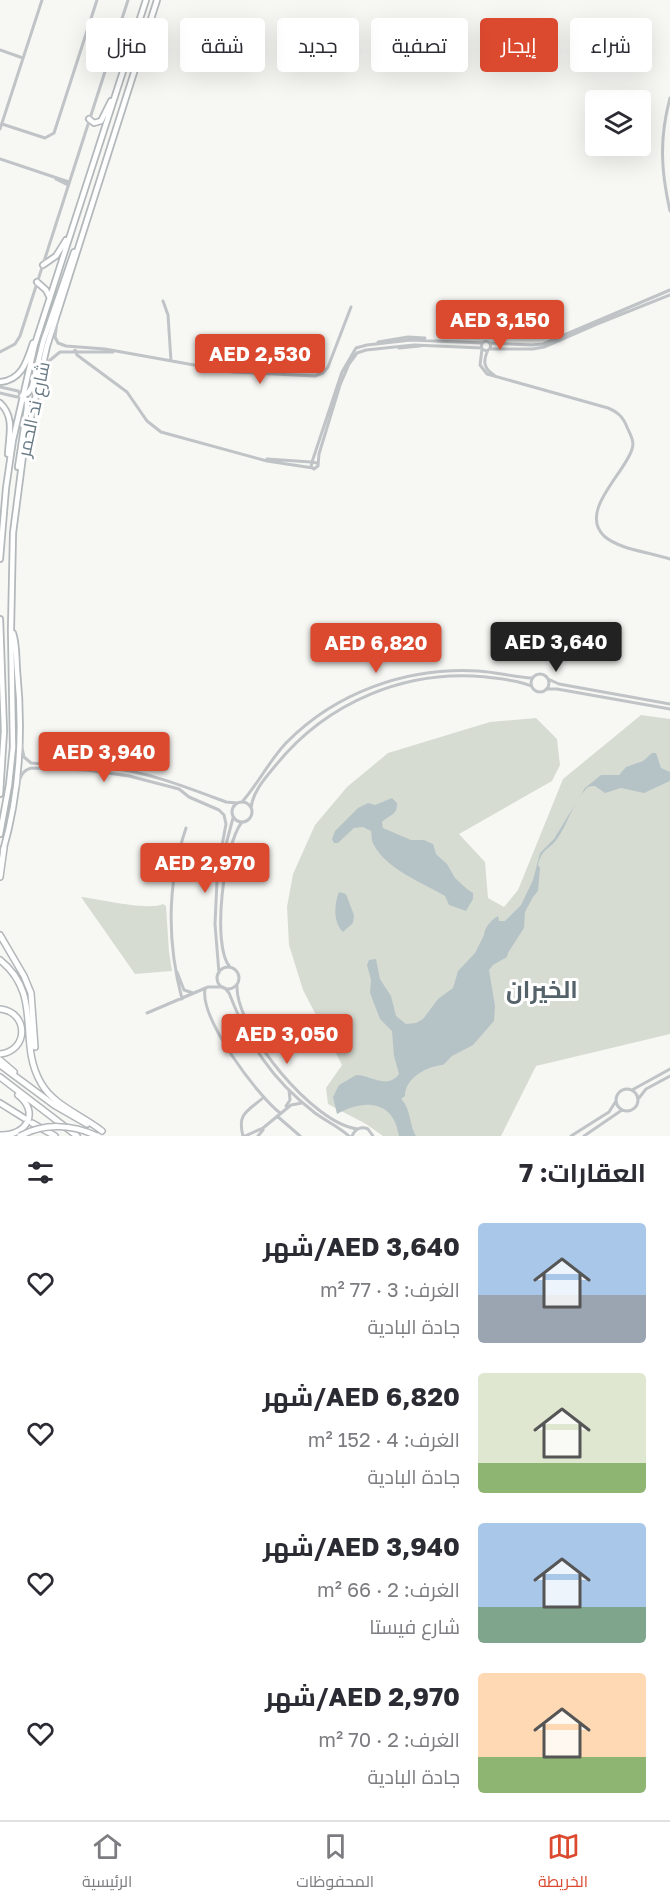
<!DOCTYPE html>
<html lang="ar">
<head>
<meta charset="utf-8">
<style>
  :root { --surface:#fff; --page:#f2f2f3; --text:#2b2b33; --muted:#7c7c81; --line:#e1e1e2; --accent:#db492f }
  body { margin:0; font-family:"Golos Text",Cairo,sans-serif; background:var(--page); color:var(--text); direction:rtl; height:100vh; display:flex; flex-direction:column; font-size:22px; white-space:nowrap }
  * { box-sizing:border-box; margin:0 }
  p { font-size:20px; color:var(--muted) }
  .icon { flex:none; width:33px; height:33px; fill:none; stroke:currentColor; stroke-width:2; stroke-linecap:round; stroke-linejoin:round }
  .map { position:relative; height:1136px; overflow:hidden; direction:ltr }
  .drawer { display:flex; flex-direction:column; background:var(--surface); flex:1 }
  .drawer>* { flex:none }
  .guide { position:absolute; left:18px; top:18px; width:634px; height:54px; direction:rtl; display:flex; gap:12px }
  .buttons { position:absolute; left:585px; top:90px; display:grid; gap:12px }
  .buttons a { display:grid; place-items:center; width:66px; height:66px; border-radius:6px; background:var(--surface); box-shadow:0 6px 24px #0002; font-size:30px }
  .price { position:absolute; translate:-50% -51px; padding:0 14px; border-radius:6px; background:var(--accent); color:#fff; font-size:20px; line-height:39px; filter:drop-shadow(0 2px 3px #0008) }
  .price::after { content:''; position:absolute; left:50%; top:36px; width:18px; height:14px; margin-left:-9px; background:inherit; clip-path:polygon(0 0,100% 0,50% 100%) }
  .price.active { background:#222; color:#fff }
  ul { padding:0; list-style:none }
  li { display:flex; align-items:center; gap:18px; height:150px; padding:0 24px }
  li span { display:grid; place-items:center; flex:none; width:168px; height:120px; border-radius:6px; color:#555 }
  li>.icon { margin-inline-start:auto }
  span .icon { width:72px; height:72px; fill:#fffc; stroke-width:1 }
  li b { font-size:26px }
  h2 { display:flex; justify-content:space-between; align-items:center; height:72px; padding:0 24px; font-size:26px }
  .pill { padding:0 21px; border-radius:6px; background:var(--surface); box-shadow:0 6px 24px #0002; font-size:21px; line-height:54px }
  .pill.active { background:var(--accent); color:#fff }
  .tab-bar { display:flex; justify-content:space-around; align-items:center; height:84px; border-top:2px solid var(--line); background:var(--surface); font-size:16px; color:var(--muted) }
  .tab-bar a { display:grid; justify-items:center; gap:3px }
  .tab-bar .active { color:var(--accent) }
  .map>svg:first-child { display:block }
  .green { fill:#d7dcd3 }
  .water { fill:#b6c3c6 }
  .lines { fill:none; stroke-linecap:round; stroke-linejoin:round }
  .major-casing { stroke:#b3b8bb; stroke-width:8 }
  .highway-casing { stroke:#b3b7ba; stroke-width:8 }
  .minor { stroke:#c0c4c7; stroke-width:3 }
  .major { stroke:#fff; stroke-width:4.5 }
  .highway { stroke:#fff; stroke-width:5 }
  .highway-bridge-casing { stroke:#b3b7ba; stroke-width:8; stroke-linecap:butt }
  .highway-bridge { stroke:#fff; stroke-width:5 }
  .labels { text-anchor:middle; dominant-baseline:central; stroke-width:6; stroke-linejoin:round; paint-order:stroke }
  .street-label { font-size:18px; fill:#677984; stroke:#fff }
  .district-label { font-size:24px; font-weight:bold; fill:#556269; stroke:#fff }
</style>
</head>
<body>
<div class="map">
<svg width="670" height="1136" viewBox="0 0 670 1136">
  <rect width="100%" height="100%" fill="#f7f7f4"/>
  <path class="green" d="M641,715l29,4v315l-134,32 -35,70h-118l-17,-12 -38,-20 -2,-16 16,-23 -39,-75 -14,-45 -2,-38 6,-33 22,-49 32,-38 41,-34 102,-31 46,-4 21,21 3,26 -8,16 -93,53 26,28 3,36 16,9 14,-17 45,-111z
    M81,897c18,2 67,14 82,7l3,2 3,46 3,19 -37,3z"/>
  <path class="water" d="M652,753h4l5,15 9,4v9l-26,12 -23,-5 -16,5 -10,-7c-3,0 -7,0 -9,3 -13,13 -18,35 -29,50 -7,10 -15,9 -19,26l2,3 -2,23 -5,6 -8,15 -1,16 -16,25 -1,4 -14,8 -4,5 6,36 -1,15 -21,24 -21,11 -9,9c-16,1 -38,13 -38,31l-4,3c10,9 8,26 15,37h-17c-6,-38 -37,-36 -62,-22l-4,-17 6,-12 17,-10c15,0 31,15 43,-1l-5,-18 -2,-25 -12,-12 -10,-26 1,-13 -4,-15 2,-5 7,-1 4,20 11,17 5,20 10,8 10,-1 7,-4 15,-20 15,-11 5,-17 17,-18 9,-18c0,-7 8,-16 14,-19l1,5h6l16,-16 12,-25 7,-27 14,-14 31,-51 16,-13h18l7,-8 17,-6z
    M392,798l5,5c1,12 -8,12 -15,19l1,6 28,12h13l9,4 3,10 11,10 8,14 12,11 6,4v6l-7,12 -17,-6 -4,-9c-22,-13 -59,-27 -71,-51 -3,-4 -2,-9 -3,-14l-8,-4 -9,1 -16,15h-4l-2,-4 3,-8 23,-23 10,-5 7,2z
    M339,892l7,2 8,21 -1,8 -10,9c-10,-9 -9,-28 -4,-40z"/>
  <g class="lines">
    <g class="major-casing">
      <path id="major" d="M89,119l5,4 7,-2 10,-20
        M43,265l13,-9 10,-16
        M37,282l9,8 4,8
        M0,382c22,-2 27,-21 33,-39
        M0,403c15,14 9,32 8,51
        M18,467l9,-59v-7l-5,-5 6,-3 4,-6 11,-45 31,-90
        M0,559l6,-71 7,-48 22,-96 111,-344
        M0,619l4,112 -4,63
        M0,834l9,-49 4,-38 -2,-118 2,-96 11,-85 23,-102 110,-346
        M3,851c17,-59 20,-121 14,-181 -1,-12 0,-25 -4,-37"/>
    </g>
    <g class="highway-casing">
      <path id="highway" d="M0,877l4,-29
        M0,935l24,41 7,17 4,54
        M0,960c44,35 17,83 41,123 12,22 41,32 61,48
        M0,1009c29,3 29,42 0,45
        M0,1060l14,12
        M0,1065l54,40 33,19
        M0,1077l77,59
        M0,1103l24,15
        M32,1123l23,13
        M0,1135c27,1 40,-23 18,-40"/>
    </g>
    <path class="minor" d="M0,50l23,8
      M670,98c-11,41 -9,73 0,113
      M2,124l43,14 9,-5 43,-133
      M0,129l42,-129
      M0,159l69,23
      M56,179l12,6
      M163,301l5,14 3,46
      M57,321l-2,16 3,6 8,3 39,3 128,23 82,4 8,-3 5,-6 23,-60
      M481.5 346a4.5 4.5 0 1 1 9 0a4.5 4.5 0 1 1-9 0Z
      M378,342l30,-5 17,1
      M489,343l43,2 11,-1 127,-54
      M74,347l3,8 50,37 20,29 14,11 106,29 46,7
      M399,348l21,-2
      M482,349l-2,16 7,9 121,34c10,4 15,9 19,19 3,7 8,15 5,22 -6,23 -54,62 -28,87 16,14 46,16 66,23
      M489,349h44l11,-2 53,-23 73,-29
      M488,350c-5,11 -5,18 6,25
      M0,352l15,-8 5,-8 108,-336
      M41,378l8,-17 11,-9h53
      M0,387l18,4 4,5
      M0,393l17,4 5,-1
      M267,459l44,3
      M312,462l30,-90 14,-24 11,-3 44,-5 71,3
      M317,463l-5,-1 -1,5 3,2 4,-3 1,-12 21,-69 9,-21 8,-11 9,-3 48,-5 68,3
      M531 683a9 9 0 1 1 18 0a9 9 0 1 1-18 0Z
      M548,679l11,5 111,20
      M546,689h11l113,20
      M21,743l3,14 7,6c25,2 50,1 75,4 42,5 80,20 120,35l11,1
      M18,786c2,-9 4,-16 14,-18l54,2 43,6 50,13 10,8 30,13 5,5 2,9 -8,43 -1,15
      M232 812a10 10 0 1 1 20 0a10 10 0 1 1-20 0Z
      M242,802c16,-18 27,-41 44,-59 50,-51 121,-76 192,-72 18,1 36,6 54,7
      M251,808c2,-17 15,-31 25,-43 51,-63 130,-96 210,-88 15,2 32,3 45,9
      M219,871l14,-53
      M217,881l-2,43 4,49
      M230,967c-19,-21 -6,-123 12,-145
      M217 978a11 11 0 1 1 22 0a11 11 0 1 1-22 0Z
      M177,972l7,18 9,3
      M237,985c-2,44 77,140 121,144
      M225,988l4,5c20,51 42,86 86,120 11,8 24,14 34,23
      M205,989c-5,30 52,106 75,124
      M182,999c-15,-57 -15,-115 4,-171
      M147,1013l61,-26h15
      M616 1100a11 11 0 1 1 22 0a11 11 0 1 1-22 0Z
      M632,1090l38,-21
      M639,1098l7,-9 24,-13
      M286,1106l4,-6 -1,-10
      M277,1116l23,20
      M243,1136c-6,-23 4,-24 21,-39
      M245,1136l18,-8 28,-23 11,-2
      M258,1136l5,-6
      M352,1136c3,-7 9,-10 16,-7l5,7
      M571,1136l38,-24 7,-11
      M584,1136l38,-26"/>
    <use href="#major" class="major"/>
    <use href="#highway" class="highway"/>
    <g class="highway-bridge-casing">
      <path id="highway-bridge" d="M20,1136c24,-13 52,-12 77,0"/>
    </g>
    <use href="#highway-bridge" class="highway-bridge"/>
  </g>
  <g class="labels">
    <g class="street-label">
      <text transform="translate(33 409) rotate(-78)">شارع ند الحمر</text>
    </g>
    <g class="district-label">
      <text x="542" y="988">الخيران</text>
    </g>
  </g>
</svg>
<div class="buttons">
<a><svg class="icon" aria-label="layers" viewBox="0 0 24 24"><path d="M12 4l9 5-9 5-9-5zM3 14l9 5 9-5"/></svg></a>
</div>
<b class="price" style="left:500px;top:351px">AED 3,150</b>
<b class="price" style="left:260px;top:385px">AED 2,530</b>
<b class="price active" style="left:556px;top:673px">AED 3,640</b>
<b class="price" style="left:376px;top:674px">AED 6,820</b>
<b class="price" style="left:104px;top:783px">AED 3,940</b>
<b class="price" style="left:205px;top:894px">AED 2,970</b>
<b class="price" style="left:287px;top:1065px">AED 3,050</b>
<div class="guide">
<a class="pill">شراء</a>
<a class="pill active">إيجار</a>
<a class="pill">تصفية</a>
<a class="pill">جديد</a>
<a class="pill">شقة</a>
<a class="pill">منزل</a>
</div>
</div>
<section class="drawer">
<h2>العقارات: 7<svg class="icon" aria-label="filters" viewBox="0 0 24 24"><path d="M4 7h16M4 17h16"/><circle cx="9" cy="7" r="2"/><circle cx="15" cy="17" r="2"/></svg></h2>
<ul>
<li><span style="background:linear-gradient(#a9c7e8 60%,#9aa5b1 0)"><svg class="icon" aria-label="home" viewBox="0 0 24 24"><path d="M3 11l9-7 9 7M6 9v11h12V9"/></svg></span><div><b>AED 3,640/شهر</b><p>الغرف: 3 · 77 m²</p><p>جادة البادية</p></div><svg class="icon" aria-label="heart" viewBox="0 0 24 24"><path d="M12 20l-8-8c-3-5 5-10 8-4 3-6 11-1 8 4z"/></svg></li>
<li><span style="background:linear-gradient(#dfe7d0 75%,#8fb573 0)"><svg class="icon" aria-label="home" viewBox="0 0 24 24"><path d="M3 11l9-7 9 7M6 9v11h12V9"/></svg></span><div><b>AED 6,820/شهر</b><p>الغرف: 4 · 152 m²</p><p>جادة البادية</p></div><svg class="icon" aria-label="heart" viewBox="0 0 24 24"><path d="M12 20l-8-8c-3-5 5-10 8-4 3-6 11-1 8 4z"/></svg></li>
<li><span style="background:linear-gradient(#a9c7e8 70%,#7fa58c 0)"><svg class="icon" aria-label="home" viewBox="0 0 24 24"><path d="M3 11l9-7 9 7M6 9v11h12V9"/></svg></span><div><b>AED 3,940/شهر</b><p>الغرف: 2 · 66 m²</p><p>شارع فيستا</p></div><svg class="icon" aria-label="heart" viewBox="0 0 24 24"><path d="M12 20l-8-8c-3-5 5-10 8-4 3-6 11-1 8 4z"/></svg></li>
<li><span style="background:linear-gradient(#ffd9b3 70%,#8fb573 0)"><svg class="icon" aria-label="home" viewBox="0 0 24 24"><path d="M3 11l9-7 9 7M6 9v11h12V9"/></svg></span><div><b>AED 2,970/شهر</b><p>الغرف: 2 · 70 m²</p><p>جادة البادية</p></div><svg class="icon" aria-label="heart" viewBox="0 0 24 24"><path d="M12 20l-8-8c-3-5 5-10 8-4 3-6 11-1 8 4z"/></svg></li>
</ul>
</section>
<nav class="tab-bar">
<a class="active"><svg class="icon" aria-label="map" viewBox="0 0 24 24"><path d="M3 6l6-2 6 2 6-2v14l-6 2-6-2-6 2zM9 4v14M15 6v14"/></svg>الخريطة</a>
<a><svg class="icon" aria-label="saved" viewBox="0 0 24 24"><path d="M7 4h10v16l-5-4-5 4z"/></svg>المحفوظات</a>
<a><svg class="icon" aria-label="home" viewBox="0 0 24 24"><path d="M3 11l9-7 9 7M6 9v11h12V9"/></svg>الرئيسية</a>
</nav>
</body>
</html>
